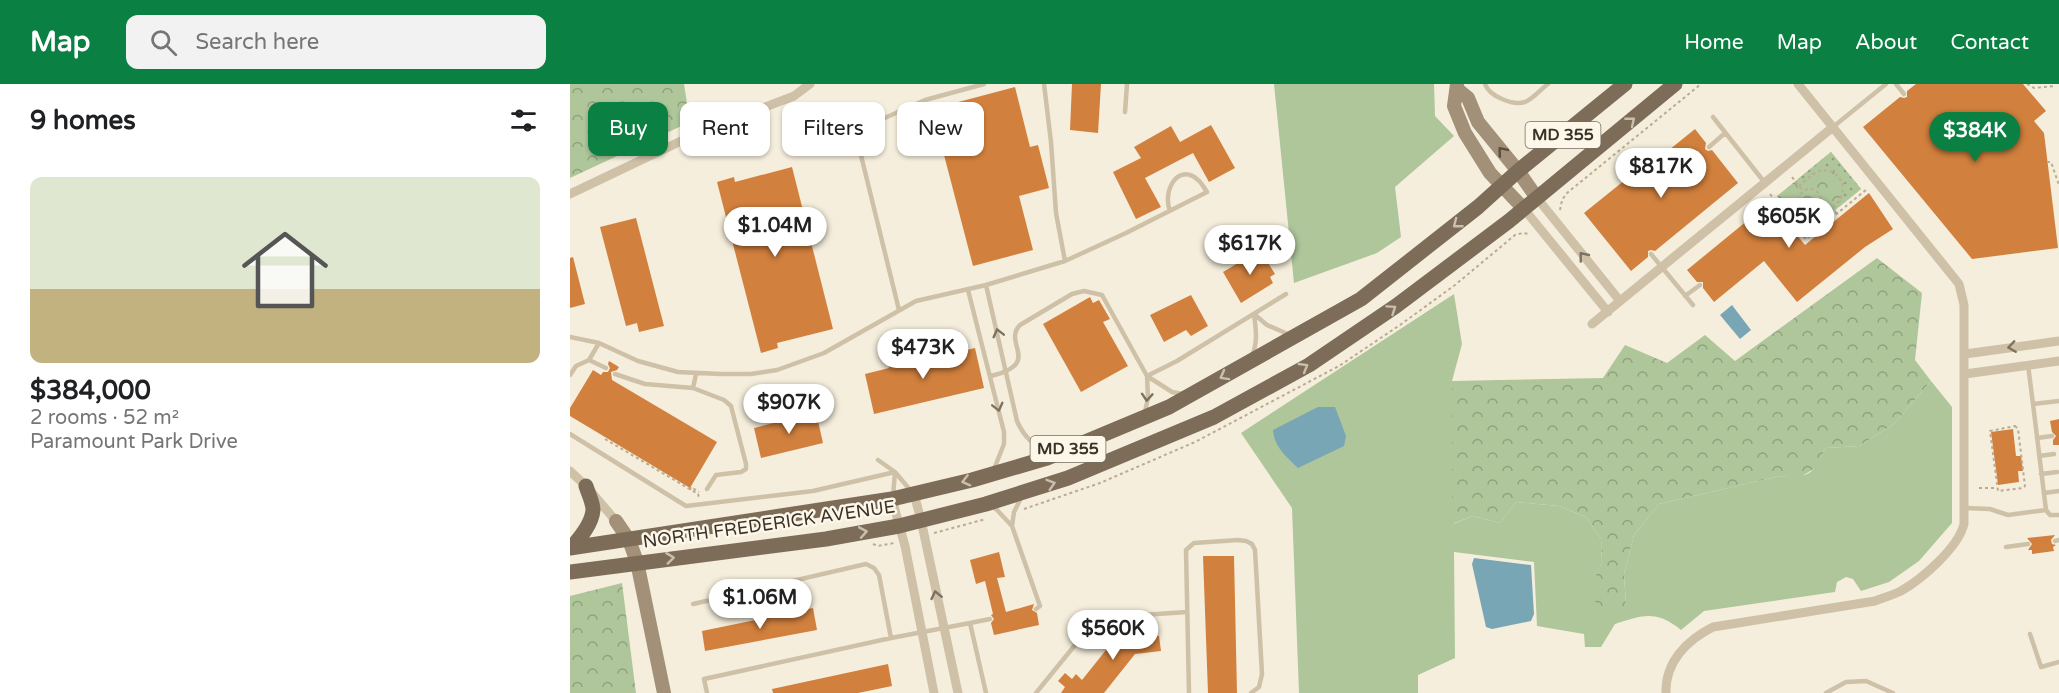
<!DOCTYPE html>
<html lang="en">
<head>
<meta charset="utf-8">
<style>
  :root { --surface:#fff; --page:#f2f2f2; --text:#202124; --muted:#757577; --line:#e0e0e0; --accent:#0b8043 }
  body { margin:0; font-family:"Varela Round",sans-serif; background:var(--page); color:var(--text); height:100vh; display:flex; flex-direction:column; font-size:22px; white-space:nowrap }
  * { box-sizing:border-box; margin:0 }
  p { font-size:20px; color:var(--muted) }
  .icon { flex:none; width:33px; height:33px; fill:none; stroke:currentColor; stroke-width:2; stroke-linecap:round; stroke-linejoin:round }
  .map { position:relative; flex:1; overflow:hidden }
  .drawer { display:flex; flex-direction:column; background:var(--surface); width:570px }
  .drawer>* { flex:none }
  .guide { position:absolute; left:18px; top:18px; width:570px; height:54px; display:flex; gap:12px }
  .price { position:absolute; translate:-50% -51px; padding:0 14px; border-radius:21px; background:#fff; color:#222; font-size:20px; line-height:39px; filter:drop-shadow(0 2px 3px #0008) }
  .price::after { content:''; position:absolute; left:50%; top:36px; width:18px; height:14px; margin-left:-9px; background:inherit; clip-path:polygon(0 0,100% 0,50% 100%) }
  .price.selected { background:var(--accent); color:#fff }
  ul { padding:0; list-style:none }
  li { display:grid; align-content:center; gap:12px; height:318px; padding:0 30px }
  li+li { border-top:2px solid var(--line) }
  li span { display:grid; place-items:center; height:186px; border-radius:12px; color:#555 }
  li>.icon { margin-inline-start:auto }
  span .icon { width:108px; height:108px; fill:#fffc; stroke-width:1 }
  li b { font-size:26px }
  h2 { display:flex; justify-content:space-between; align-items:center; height:72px; padding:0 30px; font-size:26px }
  .tag { padding:0 21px; border-radius:12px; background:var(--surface); box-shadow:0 2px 4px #0004; font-size:21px; line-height:54px }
  .tag.selected { background:var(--accent); color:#fff }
  header { display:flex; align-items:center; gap:36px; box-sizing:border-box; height:84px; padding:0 30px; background:var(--accent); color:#fff }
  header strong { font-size:28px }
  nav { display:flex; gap:33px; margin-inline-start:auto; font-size:21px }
  .search { width:420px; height:54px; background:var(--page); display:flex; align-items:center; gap:15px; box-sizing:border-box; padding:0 21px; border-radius:12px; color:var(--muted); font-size:22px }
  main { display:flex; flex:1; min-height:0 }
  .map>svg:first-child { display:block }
  .grass { fill:#aec69a }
  .forest { fill:url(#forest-crowns) }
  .garden { fill:url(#garden-dots) }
  .water { fill:#78a6b5 }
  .building { fill:#d2803d }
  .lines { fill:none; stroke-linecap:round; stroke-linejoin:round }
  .path { stroke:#baab91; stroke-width:2; stroke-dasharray:3 3; stroke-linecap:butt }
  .lane { stroke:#cec1a7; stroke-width:4.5 }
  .street { stroke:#cec1a7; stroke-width:9 }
  .secondary { stroke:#a29078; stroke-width:14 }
  .primary { stroke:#7d6c58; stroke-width:15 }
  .oneway { stroke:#c9bfaf }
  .oneway2 { stroke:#594e40 }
  .oneway3 { stroke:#7d7261 }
  .labels { text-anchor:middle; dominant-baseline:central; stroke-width:5; stroke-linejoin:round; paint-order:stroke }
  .shield { fill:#fcf7e9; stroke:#746c62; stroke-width:1.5 }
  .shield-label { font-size:16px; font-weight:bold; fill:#3a3128 }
  .street-label { font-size:18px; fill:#3a3128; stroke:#fcf7e9 }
</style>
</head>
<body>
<header>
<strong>Map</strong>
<div class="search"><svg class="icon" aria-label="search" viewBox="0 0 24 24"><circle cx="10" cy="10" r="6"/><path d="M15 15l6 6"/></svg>Search here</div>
<nav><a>Home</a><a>Map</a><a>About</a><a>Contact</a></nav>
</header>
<main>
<section class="drawer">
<h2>9 homes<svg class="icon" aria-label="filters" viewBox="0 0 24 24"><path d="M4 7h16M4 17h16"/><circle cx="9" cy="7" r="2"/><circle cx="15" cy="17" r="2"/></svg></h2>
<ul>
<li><span style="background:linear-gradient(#dfe7d0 60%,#c2b280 0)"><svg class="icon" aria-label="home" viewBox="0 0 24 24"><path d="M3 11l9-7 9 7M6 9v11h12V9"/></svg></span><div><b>$384,000</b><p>2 rooms · 52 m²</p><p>Paramount Park Drive</p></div></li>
</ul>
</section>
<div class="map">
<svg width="1489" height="609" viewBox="0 0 1489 609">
  <defs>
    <pattern id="forest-crowns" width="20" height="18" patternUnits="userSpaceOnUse" patternTransform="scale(1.5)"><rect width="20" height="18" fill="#aec69a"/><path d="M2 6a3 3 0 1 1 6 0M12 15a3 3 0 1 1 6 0" fill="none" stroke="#8fa17e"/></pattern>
    <pattern id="garden-dots" width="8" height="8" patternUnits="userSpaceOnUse" patternTransform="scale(1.5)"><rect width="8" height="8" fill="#aec69a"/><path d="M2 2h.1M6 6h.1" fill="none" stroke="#8fa17e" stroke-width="1.8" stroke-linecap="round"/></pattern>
  </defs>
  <rect width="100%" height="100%" fill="#f5eedc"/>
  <path class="grass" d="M704,0h160l1,32 19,20 -59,51 6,50 -24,16 -83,30z
    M884,210l8,50 -10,37 1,143 20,-8 27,7 16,-21 43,4 27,11 15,22 1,23 -13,32 37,11 -2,-31 10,-39 25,-31 121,-28c29,2 34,-1 45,-28l34,-2 35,-22 37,-43 21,26v116l-33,38 -30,21 -28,9 -8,-12 -7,-2 -9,5 -2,10 -131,19 -23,19c-25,-20 -37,-15 -66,-6l-14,23h-16l-1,-13 -47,-8 -3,-64 -80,-10 1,106 -37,17v18h-119l-7,-185 -51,-75z"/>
  <path class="forest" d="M0,0h114l6,38 -120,56z
    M1261,68l30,37 -54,44 -30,-37z
    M1307,174l45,35 -7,67 16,21 -37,43 -35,22 -34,2 -8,19 -18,11 -19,-2 -121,28 -25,31 -10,39 2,31 -19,9 -19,-20 14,-32 -1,-23 -15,-22 -27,-11 -43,-4 -16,21 -27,-7 -21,8v-143l151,-3 22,-33 42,18 38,-28 30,26z
    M52,499l14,110h-66v-97z"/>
  <path class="garden" d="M1261,68l30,37 -22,18 -2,-2c13,-14 6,-41 -16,-36 -8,2 -14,8 -20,13l-3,-3z"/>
  <path class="water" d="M1162,221l19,25 -11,9 -20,-24z
    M748,323h17l11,29 -2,10 -46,22c-11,-11 -24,-21 -25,-38z
    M904,474l57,7 3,49 -3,7 -39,8 -6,-2 -14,-63z"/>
  <path class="building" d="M502,0h29l-3,49 -28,-3z
    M1346,0h107l23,27 -12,10 10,12 14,115 -86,11 -109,-132 37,-30 4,1 3,-1v-6z
    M445,3l15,60 8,-2 11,43 -30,8 14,54 -60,16 -41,-157z
    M641,41l24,43 -26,14 -16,-29 -48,25 16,29 -25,12 -23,-47 28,-14 -7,-11 37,-21 9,16z
    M1125,45l11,14 -1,6 3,2 4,-1 26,33 -83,68 -4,-1 -3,1v6l-17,14 -47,-58 77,-62 3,3z
    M222,83l41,162 -56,14 1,5 -17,5 -44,-171 17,-5 1,5z
    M1299,109l24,36 -28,18 -68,55 -33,-41 -50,41 -11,-14v-6h-6l-10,-12 83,-68 14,17 13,-19 9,11 -20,11 19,23z
    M66,134l28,108 -25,6 -2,-9 -11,3 -26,-99z
    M690,166l15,24 -5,3 3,6 -32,20 -18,-31z
    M3,173l12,47 -15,4v-50z
    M621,211l17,31 -17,10 -5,-6 -22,12 -14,-27z
    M520,213l3,6 6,-3 11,19 -7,3 25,44 -47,26 -38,-68z
    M405,264l9,40 -110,26 -9,-40 24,-6 -2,-10 26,-6 2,10z
    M39,277l10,6 -2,3 -6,2 1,8 105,62 -27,46 -120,-72v-8l23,-38 8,5 2,-3h5l2,-4 -2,-4z
    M246,328l7,31 -62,15 -7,-30z
    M1489,335v26h-6v-5l3,-4 -4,-4 -2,-11z
    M1443,345l3,27h5l2,15h-5l1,11 -21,3 -7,-53z
    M1485,451l-4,5 1,4 4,1 -3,2 1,4 -22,3v-4h-4l4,-6 -5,-6z
    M429,468l6,25 -8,1 9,34 28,-8 -2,6 5,3 2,12 -45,10 -3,-12 3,-4 -3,-4 2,-1 -8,-33 -9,3 -6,-24z
    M633,472h31l3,137h-29z
    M243,524l4,22 -112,21 -3,-20z
    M583,542l1,10h5l2,15 -26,3 -31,39h-43l4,-6 -7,-6 7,-8 7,6 4,-5 6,6 40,-50z
    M318,580l4,22 -34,7h-85l-1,-4z"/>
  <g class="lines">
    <path class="path" d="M1457,0l7,4 21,-2
      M1477,78h4l8,23
      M1222,93l11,14
      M1229,102c6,-5 13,-12 20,-15 14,-4 27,9 23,23 -1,5 -5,9 -8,12l2,8
      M1229 116a11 11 0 1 1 22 0a11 11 0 1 1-22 0Z
      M1200,110l36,45 61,-50
      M1247,124l10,12
      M990,126l2,-10 5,-7 134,-109
      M1445,342l3,3 7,57 -2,2 -25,3 -8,-60z
      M35,355l93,55 1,4
      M1409,404h17
      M120,406l1,-3 8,5
      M454,425l76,-26 95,-41 144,-76 61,-41 55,-40 60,-50 8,-2 7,1
      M364,449l52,-14
      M303,460l5,2 16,-3"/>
    <path class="lane" d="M474,0l7,58 5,71 9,48
      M915,0c4,12 28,22 40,18 8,-3 16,-13 23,-18
      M1326,0l8,10
      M555,28l2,-28
      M1143,33l52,66
      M1263,43l53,-43
      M1139,63l16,-14
      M1081,170l42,51
      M416,201l31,136c7,16 16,24 32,31
      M398,206l36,142v12l-10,25
      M1115,212l15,-11
      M329,226l-43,-175 4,-6 65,-29 59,-16
      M684,230l13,11 23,10
      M0,253l29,6 39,18 40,11 43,2h30l26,-4 47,-17 92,-52 70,-16 79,-24 61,-28 81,-41c-3,-4 -5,-9 -9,-12 -20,-18 -36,11 -28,31
      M682,272c6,-14 4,-27 2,-42
      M19,276l17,8
      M1458,281l5,39
      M45,290l30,10 48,4 3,-14
      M0,291l6,-9 13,-6 10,-17
      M421,292c52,-13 11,-32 29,-51l52,-31 12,-3 18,4 45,81 30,-15 109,-67
      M577,292l25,16 11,2
      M123,304l31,12 7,6 15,58v5l-5,3 -25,3 -9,14
      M1489,317l-26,3 13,106 4,5h9
      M575,328l3,-14 -1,-22
      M0,350l116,72 127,-15 82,-19 -2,24
      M1467,354l15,-2
      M1469,372l15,-2
      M308,376l17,12 16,19
      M1471,390l16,-2
      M1474,409l15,-2
      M421,422l6,4 15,16 28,80 -4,3
      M1395,424l25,1 18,6 38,-5
      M442,442l2,-14 7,-14
      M1485,457l4,-1
      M1436,463l22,-3
      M123,520l173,-40 8,4 5,7 12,63
      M400,539l20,-4
      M1460,550l11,33 18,-5
      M137,609l-3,-14 187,-41 79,-15 16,70
      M466,609l61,-75 90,-6
      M619,609l-3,-143 8,-7 44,-3 8,1 6,3 3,6 7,124 -3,13 -8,6
      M1256,609l20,-11 20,-1 27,12"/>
    <path class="street" d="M0,110l130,-62 94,-36 16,-12
      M967,114l83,103
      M954,125l84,103
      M1022,240l241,-197
      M1395,270l94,-13
      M1395,290l94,-13
      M0,387l16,15 30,35
      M344,410l7,26 37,173
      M322,415l13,47 29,147
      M1096,609c-1,-31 21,-53 47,-66l162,-26c8,-3 18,-6 26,-10 21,-12 57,-43 63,-67v-219l-5,-21 -161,-200"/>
    <path class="secondary" d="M887,0l-3,22 11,27 25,40 34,36
      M887,5l11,9 10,24 40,49 19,27
      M46,437l13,19 8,22 27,131"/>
    <path class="primary" d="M0,464l322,-49 80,-19 75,-22 122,-51 192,-108 117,-92 40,-36 107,-87
      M1,464c9,-10 21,-24 22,-38 0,-8 -5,-17 -7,-24
      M0,488l256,-33 73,-13 87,-22 82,-26 146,-61 95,-52 87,-59 113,-85 166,-137"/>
  </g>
  <defs><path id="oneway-chevron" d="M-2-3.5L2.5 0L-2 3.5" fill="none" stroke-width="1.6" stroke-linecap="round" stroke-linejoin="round" transform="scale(1.5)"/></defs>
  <g class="oneway">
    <use href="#oneway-chevron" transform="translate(1061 37) rotate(-39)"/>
    <use href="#oneway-chevron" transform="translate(887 140) rotate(142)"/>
    <use href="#oneway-chevron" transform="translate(822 225) rotate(-34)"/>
    <use href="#oneway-chevron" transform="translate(734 283) rotate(-30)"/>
    <use href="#oneway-chevron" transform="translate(654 292) rotate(151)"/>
    <use href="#oneway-chevron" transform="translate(396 397) rotate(166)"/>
    <use href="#oneway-chevron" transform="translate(481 400) rotate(-17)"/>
    <use href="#oneway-chevron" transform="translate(293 448) rotate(-10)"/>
    <use href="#oneway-chevron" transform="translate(100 474) rotate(-7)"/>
  </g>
  <use class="oneway2" href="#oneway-chevron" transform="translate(932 67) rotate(-130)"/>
  <g class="oneway3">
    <use href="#oneway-chevron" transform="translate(1013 172) rotate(-129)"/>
    <use href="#oneway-chevron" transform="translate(428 249) rotate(-104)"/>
    <use href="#oneway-chevron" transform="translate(1442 263) rotate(172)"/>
    <use href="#oneway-chevron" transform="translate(577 313) rotate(94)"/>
    <use href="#oneway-chevron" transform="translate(428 323) rotate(76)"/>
    <use href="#oneway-chevron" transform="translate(366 511) rotate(-102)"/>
  </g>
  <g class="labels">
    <g class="shield">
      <rect x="955.5" y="38" width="75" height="26" rx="4.5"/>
      <rect x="460.5" y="352" width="75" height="26" rx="4.5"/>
    </g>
    <g class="shield-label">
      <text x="993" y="51">MD 355</text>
      <text x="498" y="365">MD 355</text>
    </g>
    <g class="street-label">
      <text transform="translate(199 440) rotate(-8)">NORTH FREDERICK AVENUE</text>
    </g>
  </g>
</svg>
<b class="price selected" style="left:1405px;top:79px">$384K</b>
<b class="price" style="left:1091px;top:115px">$817K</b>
<b class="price" style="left:1219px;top:165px">$605K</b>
<b class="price" style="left:205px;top:174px">$1.04M</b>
<b class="price" style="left:680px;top:192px">$617K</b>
<b class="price" style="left:353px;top:296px">$473K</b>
<b class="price" style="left:219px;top:351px">$907K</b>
<b class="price" style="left:190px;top:546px">$1.06M</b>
<b class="price" style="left:543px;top:577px">$560K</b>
<div class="guide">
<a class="tag selected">Buy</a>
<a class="tag">Rent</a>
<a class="tag">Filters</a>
<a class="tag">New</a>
</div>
</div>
</main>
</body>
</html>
